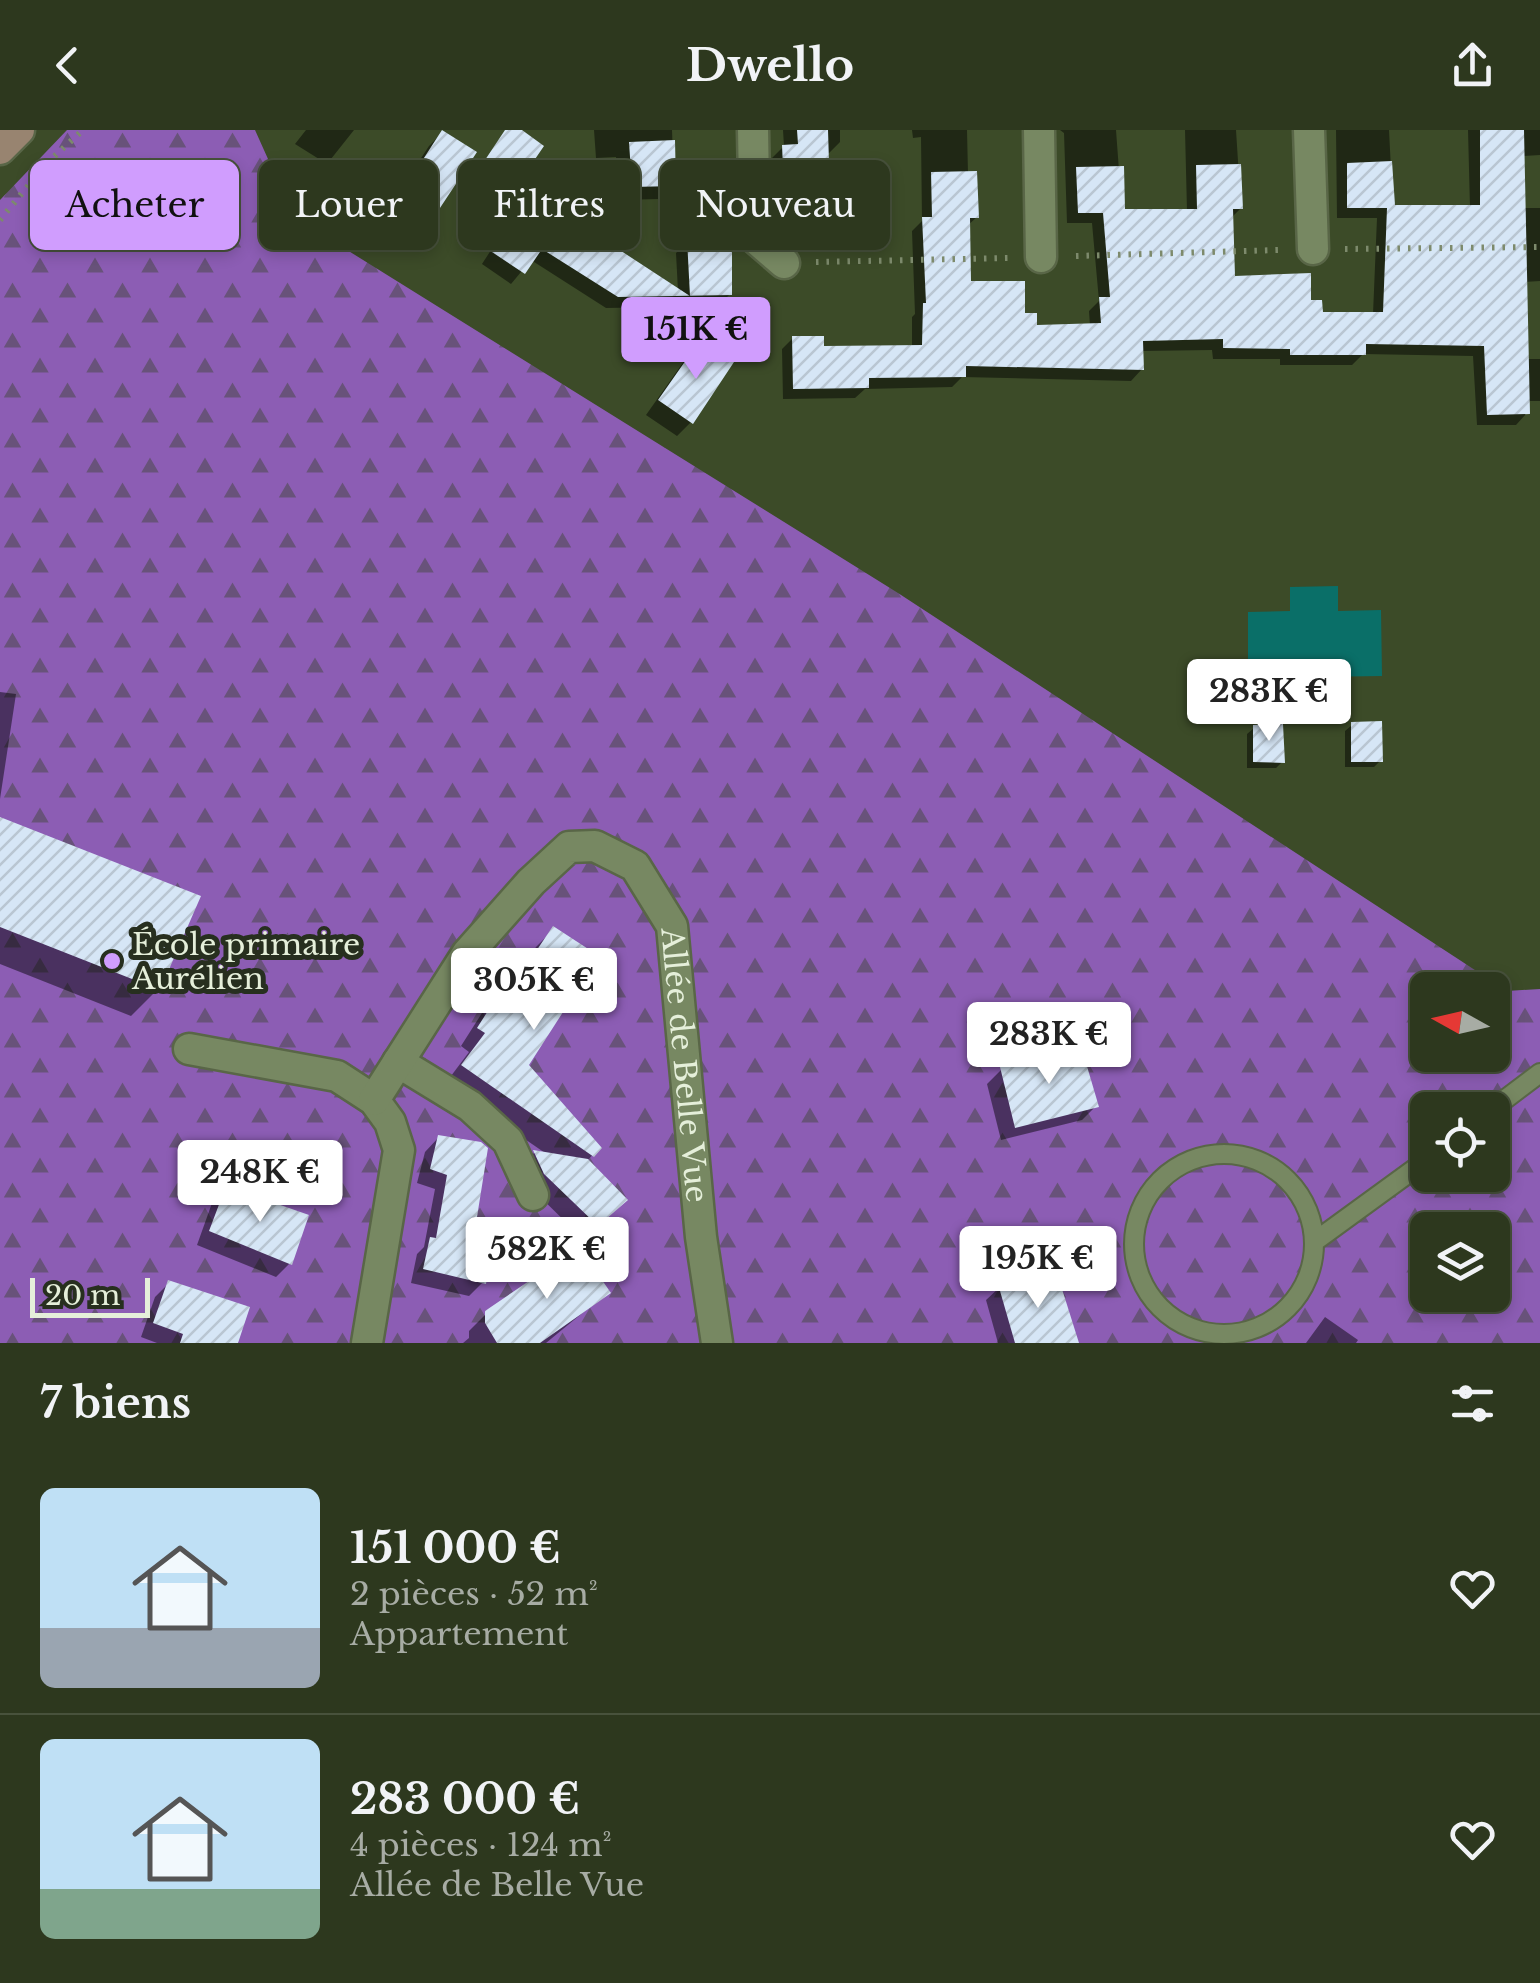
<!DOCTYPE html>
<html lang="fr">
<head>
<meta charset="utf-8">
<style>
  :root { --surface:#2d381e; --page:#39432b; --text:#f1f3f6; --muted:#a7aca4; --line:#48523c; --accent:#d09dfe }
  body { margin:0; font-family:"Libre Baskerville",serif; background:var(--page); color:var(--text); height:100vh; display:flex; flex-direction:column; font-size:38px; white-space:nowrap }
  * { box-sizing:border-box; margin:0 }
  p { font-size:32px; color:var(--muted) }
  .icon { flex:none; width:55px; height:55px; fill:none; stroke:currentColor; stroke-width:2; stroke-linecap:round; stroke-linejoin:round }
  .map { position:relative; height:1213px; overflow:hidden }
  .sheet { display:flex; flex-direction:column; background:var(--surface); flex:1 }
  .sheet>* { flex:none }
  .banner { position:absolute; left:30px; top:30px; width:1000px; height:90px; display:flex; gap:20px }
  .needle { width:65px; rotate:278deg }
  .fabs { position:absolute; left:1410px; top:842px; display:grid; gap:20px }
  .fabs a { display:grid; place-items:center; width:100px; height:100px; border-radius:15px; background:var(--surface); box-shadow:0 5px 15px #0003,0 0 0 2px var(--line); font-size:50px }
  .scale { position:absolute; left:30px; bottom:25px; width:120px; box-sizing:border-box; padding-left:10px; border:5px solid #e5efda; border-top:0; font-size:28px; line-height:35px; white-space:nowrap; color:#e5efda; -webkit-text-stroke:8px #272f1f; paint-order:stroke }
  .price { position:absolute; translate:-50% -85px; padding:0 22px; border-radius:10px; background:#fff; color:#222; font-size:32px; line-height:65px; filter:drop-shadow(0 2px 5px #0008) }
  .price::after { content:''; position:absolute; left:50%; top:60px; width:30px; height:22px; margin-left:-15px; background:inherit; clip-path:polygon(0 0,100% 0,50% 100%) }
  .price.on { background:var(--accent); color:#111 }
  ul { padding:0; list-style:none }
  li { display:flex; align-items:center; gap:30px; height:250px; padding:0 40px }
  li+li { border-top:2px solid var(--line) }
  li span { display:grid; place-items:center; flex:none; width:280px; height:200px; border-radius:15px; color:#555 }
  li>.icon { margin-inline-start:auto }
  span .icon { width:120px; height:120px; fill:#fffc; stroke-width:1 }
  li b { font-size:42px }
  h2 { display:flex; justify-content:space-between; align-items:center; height:120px; padding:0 40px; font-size:42px }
  .pill { padding:0 35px; border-radius:15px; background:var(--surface); box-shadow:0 5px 15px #0003,0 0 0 2px var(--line); font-size:35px; line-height:90px }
  .pill.on { background:var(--accent); color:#111 }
  header { display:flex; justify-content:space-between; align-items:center; height:130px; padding:0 40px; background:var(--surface); font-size:45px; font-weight:700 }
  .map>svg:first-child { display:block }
  .forest { fill:url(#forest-firs); fill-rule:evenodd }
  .water { fill:#0a6f68 }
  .shadow { fill:#0007 }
  .building { fill:url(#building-hatch) }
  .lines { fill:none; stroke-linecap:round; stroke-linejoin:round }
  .service-casing { stroke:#596647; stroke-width:22 }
  .minor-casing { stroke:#596647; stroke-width:35 }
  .secondary-casing { stroke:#596647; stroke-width:35 }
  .path { stroke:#7d8a6c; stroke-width:6; stroke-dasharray:2.5 8; stroke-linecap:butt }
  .service { stroke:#778862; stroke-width:18 }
  .minor { stroke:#778862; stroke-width:30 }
  .secondary { stroke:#988470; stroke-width:30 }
  .poi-dot { fill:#d09dfe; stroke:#272f1f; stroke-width:4 }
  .labels { text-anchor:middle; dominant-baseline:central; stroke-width:10; stroke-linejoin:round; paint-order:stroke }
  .poi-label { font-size:30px; fill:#e5efda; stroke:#272f1f; text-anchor:start }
  .street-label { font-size:30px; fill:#e5efda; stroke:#272f1f }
</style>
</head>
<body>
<header><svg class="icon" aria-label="back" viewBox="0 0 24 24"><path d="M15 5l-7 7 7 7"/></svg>Dwello<svg class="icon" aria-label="share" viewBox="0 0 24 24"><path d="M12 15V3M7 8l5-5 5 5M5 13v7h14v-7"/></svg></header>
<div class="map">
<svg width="1540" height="1213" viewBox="0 0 1540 1213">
  <defs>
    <pattern id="forest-firs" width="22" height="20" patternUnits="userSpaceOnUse" patternTransform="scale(2.5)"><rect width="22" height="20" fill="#8c5db4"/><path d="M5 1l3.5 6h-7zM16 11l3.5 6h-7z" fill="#68527a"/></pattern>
    <pattern id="building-hatch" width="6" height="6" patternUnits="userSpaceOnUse" patternTransform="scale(2.5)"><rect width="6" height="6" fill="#d6e6f6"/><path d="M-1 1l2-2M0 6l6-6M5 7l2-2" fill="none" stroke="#b9c6d2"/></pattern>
  </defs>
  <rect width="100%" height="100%" fill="#3c4b28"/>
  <path class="forest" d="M67,0h188l39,87 604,376 609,398 33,-2v354h-1540v-1143zM1428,860h64v65h-64zM1428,980h64v65h-64zM1428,1100h64v65h-64z"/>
  <path class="water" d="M1338,456v25l43,-1 1,66 -134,2v-66l42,-1v-24z"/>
  <path class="shadow" d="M306,0h48l-27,34 -32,-20z
    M594,0h78l2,55 -14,14 -42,1 -2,-43 -20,1z
    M783,0h57v12l-14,14 3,69 -14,14 -24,1 -3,-37 -17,1 -2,-43 15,-15z
    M912,0h55l1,44 9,43 -10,9 2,57 53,32 12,13 56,-2 -1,-15 10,-10 -7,-78h-25l-3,-90 -4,-3h56l6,81h65l-2,-81h51l5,78 -10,10 2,61 76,24 11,12 53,-1 4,-96h-40l-1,-88h53l4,78h77l-2,-78h72v25l-18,1 1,52h17v73l-17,1 2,77h15v42h-13v12l-11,12h-39l-4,-69 -110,-2 -11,11h-72v-6h-67l-1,-9 -71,1 1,18 -11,12 -169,-4 -10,10 -87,2 -10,9 -72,1 -1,-50 11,-11 29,10h90v-31l3,-3 -3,-83 10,-10 -1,-84 -8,1z
    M443,2l-9,81 -14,13 -31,-19 40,-61z
    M500,9l16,43 -7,6 -28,-20z
    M531,66l147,95 -2,-38 12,-12 42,53 -12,12 -112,2 -75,-48 -20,24 -29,-20 37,-57z
    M701,213l-10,79 -14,14 -31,-21 41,-58z
    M0,562l16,2 -16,105z
    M1352,595l28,36 -6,6h-29v-36z
    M1254,598l28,34 -6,6h-29v-34z
    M0,690l158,169 -27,27 -131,-52z
    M554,799l-28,137 73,82 -12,13 24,53 -28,25 -52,-51 -11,-22 14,-13 14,2 -103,-71 24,-32 -8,-6 21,-33 21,-18 33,-48z
    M1001,940l95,36 -14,14 -81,20 -14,-56z
    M439,1007l35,82 9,63 -14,14 -58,-13 6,-29 7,-7 11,-58 -18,-6 8,-31z
    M226,1059l64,74 -14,14 -79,-32 15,-42z
    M1055,1146l20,67h-77l-12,-43 14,-13z
    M169,1153l78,25 -12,35h-78l-16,-6 14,-40z
    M608,1162l-62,51h-83l6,-5v-7l18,-18z
    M1325,1187l33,23 -2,3h-50z"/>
  <path class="building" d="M442,0l35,22 -41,62 -34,-22z
    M505,0h17l22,16 -26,38 -33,-24z
    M797,0h31l3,96 -27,1 -3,-37 -17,1 -2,-46 16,-1z
    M1480,0h44l6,284 -43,1 -3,-69 -118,-2v11h-76v-6l-67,-1v-9l-80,2 1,29 -178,-4v11l-97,1v10l-76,1 -1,-53h32v10l98,-1 1,-42h3l-4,-86h10l-1,-45 46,-1 2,47h-9l1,63h54v32h12v12l64,-2 -2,-26h11l-7,-84h-25l-2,-46 48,-1 1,43h72l-1,-44 45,-1 2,45h-10l2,67 76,-3v27h11l1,12h60l4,-104h-40v-45l45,-2 3,44h85z
    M675,10l1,46 -44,1 -3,-45z
    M531,62l159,104 -3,-57 45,-1v57l-114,2 -76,-48 -17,25 -33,-22z
    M700,210l34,22 -41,62 -35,-24z
    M1382,591l1,41h-32v-40z
    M1283,594l2,39 -32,-1v-37z
    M0,687l201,79 -41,94 -160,-63z
    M553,796l46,30 -70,109 73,83 -8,9 -133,-92 24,-32 -8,-5 23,-36 8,1z
    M1081,916l18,61 -84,21 -15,-61z
    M438,1005l43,7 7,6 -11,69 19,4 -10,63 -63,-15 7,-32 6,1 11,-63 -17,-6z
    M533,1020l55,9 40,41 -30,26 -54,-52z
    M226,1056l83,29 -17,50 -83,-34z
    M579,1117l32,46 -71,50h-43l-12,-20v-12z
    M1057,1143l22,70h-64l-17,-59z
    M168,1150l82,27 -12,36h-58l3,-9 -30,-11z"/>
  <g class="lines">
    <g class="service-casing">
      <path id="service" d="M1491,980l49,-37
        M1134 1114a90 90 0 1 1 180 0a90 90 0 1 1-180 0Z
        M1314,1112l114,-83"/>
    </g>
    <g class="minor-casing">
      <g id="minor">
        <path d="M753,0l2,108 29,25"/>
        <path d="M1039,0l2,127"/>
        <path d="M1309,0l4,119"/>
        <path d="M189,919l148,27 37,24 16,22 9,28 -32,193"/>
        <path d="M398,932l72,44 38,35 25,54"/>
        <path id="s1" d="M374,970l93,-146 64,-72 38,-35 26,-1 40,20 37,60 29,311 16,106"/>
      </g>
    </g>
    <g class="secondary-casing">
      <path id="secondary" d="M0,19l19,-19"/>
    </g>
    <path class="path" d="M0,90l46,-56 37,-34
      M1345,119l195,-2
      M1076,126l202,-6
      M816,132l192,-4"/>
    <use href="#service" class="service"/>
    <use href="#minor" class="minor"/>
    <use href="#secondary" class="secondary"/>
  </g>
  <circle class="poi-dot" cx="112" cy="831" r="10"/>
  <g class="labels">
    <g class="poi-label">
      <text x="132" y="814">École primaire<tspan x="132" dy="34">Aurélien</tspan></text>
    </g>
    <g class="street-label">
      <text stroke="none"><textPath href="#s1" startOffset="602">Allée de Belle Vue</textPath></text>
    </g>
  </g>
</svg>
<div class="fabs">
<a><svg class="needle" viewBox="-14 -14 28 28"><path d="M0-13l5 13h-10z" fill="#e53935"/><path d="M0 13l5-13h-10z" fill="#a7aca4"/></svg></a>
<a><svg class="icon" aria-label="locate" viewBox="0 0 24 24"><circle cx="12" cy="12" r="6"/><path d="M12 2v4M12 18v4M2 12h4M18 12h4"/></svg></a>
<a><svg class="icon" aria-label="layers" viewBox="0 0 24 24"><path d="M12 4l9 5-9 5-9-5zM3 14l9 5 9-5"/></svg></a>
</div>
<div class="scale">20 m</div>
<b class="price on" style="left:696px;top:252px">151K €</b>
<b class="price" style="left:1269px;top:614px">283K €</b>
<b class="price" style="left:534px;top:903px">305K €</b>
<b class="price" style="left:1049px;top:957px">283K €</b>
<b class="price" style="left:260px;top:1095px">248K €</b>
<b class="price" style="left:547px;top:1172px">582K €</b>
<b class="price" style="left:1038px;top:1181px">195K €</b>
<div class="banner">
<a class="pill on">Acheter</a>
<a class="pill">Louer</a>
<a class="pill">Filtres</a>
<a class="pill">Nouveau</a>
</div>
</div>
<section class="sheet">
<h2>7 biens<svg class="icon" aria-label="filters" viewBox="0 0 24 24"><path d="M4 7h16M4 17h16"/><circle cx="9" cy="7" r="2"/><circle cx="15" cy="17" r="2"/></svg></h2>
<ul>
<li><span style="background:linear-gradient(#bfe0f5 70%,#9aa5b1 0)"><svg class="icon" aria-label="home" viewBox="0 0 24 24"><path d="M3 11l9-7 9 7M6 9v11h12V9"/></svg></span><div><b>151 000 €</b><p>2 pièces · 52 m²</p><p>Appartement</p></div><svg class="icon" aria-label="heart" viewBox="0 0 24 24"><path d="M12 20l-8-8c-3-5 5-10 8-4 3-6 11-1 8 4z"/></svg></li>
<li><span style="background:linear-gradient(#bfe0f5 75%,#7fa58c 0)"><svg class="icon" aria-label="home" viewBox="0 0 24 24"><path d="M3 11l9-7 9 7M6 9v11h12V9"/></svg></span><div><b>283 000 €</b><p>4 pièces · 124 m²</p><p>Allée de Belle Vue</p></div><svg class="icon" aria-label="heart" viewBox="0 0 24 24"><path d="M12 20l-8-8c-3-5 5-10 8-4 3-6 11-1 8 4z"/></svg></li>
</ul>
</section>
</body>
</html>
